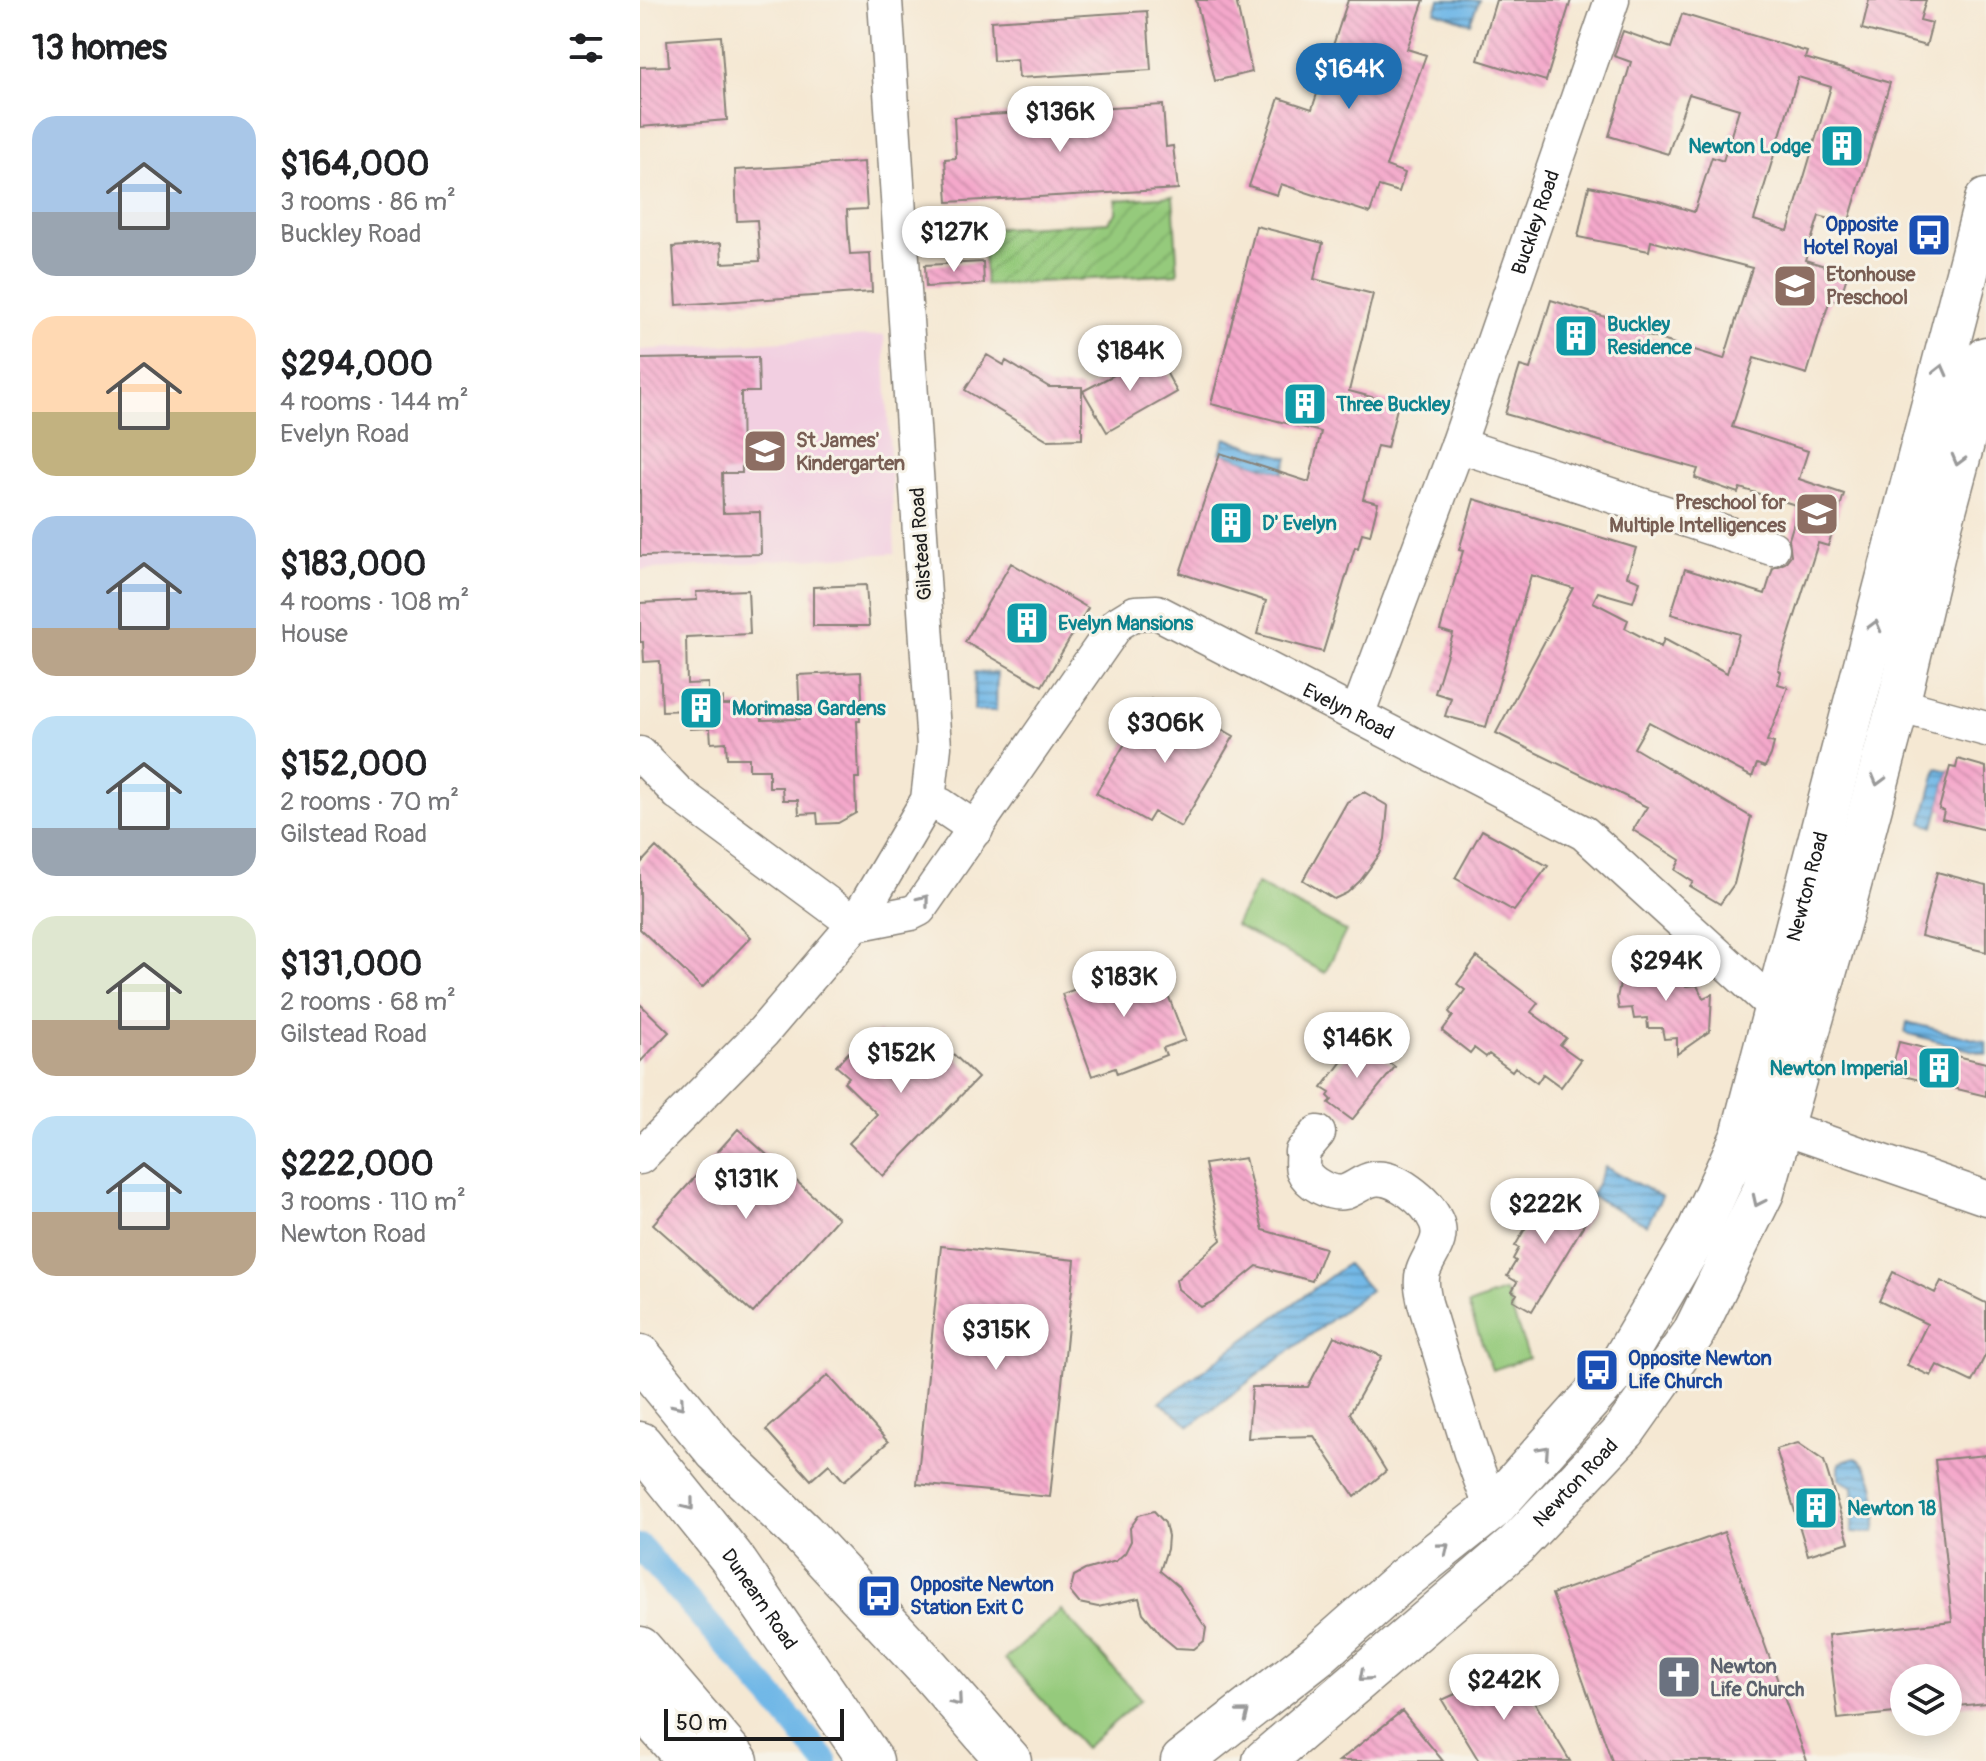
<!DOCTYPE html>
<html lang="en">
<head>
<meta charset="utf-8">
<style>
  :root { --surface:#fff; --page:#f2f2f2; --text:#202124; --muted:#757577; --accent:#1f6fb2 }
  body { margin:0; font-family:Pangolin,sans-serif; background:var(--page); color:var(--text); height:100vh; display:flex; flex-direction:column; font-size:30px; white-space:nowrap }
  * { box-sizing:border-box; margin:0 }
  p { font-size:26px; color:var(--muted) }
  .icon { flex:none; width:44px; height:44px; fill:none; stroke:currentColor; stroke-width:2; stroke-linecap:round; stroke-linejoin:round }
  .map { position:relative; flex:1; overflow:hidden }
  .side { display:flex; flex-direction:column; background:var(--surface); width:640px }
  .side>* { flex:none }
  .buttons { position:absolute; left:1250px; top:1664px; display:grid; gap:16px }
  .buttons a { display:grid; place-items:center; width:72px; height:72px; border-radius:50%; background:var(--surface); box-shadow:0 4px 20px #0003; font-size:40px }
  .scale { position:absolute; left:24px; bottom:20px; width:180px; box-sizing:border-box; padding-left:8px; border:4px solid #1c1c1c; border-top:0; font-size:22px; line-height:28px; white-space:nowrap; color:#1c1c1c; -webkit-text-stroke:6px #f7f3e8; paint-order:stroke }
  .price { position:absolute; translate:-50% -68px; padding:0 18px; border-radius:28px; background:#fff; color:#222; font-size:26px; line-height:52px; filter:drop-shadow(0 2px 4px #0008) }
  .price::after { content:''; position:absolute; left:50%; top:48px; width:24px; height:18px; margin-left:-12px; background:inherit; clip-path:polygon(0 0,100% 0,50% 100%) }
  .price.current { background:var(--accent); color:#fff }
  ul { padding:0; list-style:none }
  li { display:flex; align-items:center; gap:24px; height:200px; padding:0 32px }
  li span { display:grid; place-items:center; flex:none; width:224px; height:160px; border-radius:24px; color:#555 }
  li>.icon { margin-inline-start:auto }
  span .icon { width:96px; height:96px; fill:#fffc; stroke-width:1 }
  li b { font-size:34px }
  h2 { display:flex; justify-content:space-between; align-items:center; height:96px; padding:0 32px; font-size:34px }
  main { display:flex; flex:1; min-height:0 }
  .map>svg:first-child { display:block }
  .built { fill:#f2cfe1 }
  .garden { fill:url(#garden-furrows); stroke:#58734c; stroke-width:2 }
  .pitch { fill:#95ca7c; stroke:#58734c; stroke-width:2 }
  .water { fill:url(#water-rules); stroke:#466a82; stroke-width:2 }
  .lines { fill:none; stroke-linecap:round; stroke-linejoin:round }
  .canal { stroke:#70b7e7; stroke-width:26 }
  .building { fill:url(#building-back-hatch); fill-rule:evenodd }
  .minor-casing { stroke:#888278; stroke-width:37 }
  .major-casing { stroke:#888278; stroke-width:45 }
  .highway-casing { stroke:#888278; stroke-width:47 }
  .minor { stroke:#fff; stroke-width:34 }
  .major { stroke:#fff; stroke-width:42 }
  .highway { stroke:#fff; stroke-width:44 }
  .oneway { stroke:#999 }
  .labels { text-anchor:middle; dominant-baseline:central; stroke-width:6; stroke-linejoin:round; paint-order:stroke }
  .culture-label { font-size:20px; font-weight:bold; fill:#0d838f; stroke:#f7f3e8; text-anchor:start }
  .street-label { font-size:20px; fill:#1c1c1c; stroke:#f7f3e8 }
  .transit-label { font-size:20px; font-weight:bold; fill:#164399; stroke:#f7f3e8; text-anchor:start }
  .education-label { font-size:20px; font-weight:bold; fill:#785e54; stroke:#f7f3e8; text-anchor:start }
  .worship-label { font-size:20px; font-weight:bold; fill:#5b616d; stroke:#f7f3e8; text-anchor:start }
</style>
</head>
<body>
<main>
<section class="side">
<h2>13 homes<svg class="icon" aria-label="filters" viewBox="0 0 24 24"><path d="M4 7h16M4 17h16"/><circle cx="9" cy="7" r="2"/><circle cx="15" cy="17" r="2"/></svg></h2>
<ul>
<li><span style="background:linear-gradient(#a9c7e8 60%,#9aa5b1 0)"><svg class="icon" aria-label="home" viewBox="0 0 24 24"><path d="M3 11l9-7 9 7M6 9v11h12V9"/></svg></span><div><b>$164,000</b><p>3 rooms · 86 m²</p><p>Buckley Road</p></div></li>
<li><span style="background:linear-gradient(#ffd9b3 60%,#c2b280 0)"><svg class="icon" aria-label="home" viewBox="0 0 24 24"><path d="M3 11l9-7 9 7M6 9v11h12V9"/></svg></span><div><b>$294,000</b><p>4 rooms · 144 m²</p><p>Evelyn Road</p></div></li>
<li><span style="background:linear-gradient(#a9c7e8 70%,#b9a48a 0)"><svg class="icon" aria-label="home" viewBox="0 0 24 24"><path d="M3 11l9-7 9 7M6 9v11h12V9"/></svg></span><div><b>$183,000</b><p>4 rooms · 108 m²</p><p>House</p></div></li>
<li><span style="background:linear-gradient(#bfe0f5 70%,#9aa5b1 0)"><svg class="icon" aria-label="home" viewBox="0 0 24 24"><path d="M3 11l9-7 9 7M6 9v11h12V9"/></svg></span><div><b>$152,000</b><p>2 rooms · 70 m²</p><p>Gilstead Road</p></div></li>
<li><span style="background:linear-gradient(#dfe7d0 65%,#b9a48a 0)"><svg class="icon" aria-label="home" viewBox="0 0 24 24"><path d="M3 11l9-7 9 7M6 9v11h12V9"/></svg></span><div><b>$131,000</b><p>2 rooms · 68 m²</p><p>Gilstead Road</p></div></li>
<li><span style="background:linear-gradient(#bfe0f5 60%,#b9a48a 0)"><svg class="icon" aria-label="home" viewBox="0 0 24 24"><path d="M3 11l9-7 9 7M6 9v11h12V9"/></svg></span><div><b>$222,000</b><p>3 rooms · 110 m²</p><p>Newton Road</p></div></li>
</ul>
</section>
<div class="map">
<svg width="1346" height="1761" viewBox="0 0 1346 1761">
  <defs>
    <pattern id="garden-furrows" width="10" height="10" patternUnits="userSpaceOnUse" patternTransform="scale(2)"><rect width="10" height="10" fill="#95ca7c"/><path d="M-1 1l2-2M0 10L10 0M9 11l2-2" fill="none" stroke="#80ad6b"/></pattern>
    <pattern id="water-rules" width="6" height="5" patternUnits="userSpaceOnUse" patternTransform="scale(2)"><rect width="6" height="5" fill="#70b7e7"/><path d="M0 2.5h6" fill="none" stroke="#5b94ba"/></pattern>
    <pattern id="building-back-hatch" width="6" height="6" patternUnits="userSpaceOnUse" patternTransform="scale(2)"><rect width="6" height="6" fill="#f4a8cb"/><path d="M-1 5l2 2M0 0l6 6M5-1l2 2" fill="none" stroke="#d190ae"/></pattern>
  </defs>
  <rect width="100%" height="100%" fill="#f7f3e8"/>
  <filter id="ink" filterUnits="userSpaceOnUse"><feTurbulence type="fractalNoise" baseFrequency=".0125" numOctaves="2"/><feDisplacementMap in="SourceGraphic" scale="16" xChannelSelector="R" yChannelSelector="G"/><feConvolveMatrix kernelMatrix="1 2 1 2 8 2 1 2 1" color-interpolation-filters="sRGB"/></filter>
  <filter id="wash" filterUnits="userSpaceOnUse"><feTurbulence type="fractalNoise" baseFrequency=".006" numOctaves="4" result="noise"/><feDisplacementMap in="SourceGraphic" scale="32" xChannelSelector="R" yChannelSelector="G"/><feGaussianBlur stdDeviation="1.8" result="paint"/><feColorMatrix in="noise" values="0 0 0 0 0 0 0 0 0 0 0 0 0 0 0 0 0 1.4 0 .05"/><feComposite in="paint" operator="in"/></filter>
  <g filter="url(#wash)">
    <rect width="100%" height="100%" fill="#f5e8d3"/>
    <path class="built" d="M244,335l11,218 -255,17v-220z"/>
    <path class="garden" d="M533,196l5,78 -192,11 -3,-39 -15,1 -1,-17 141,-8 8,-9v-13z"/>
    <path class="pitch" d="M617,884l89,47 -21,42 -90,-48z
      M865,1291l24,67 -37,12 -24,-65z
      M421,1610l80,89 -56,49 -80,-89z"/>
    <path class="water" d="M799,0h40l-9,23 -35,-12z
      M585,438l63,20 -5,15 -63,-20z
      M335,672l22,1 -1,38h-22z
      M1297,768l12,3 -15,56 -12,-4z
      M1267,1022l79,20v12l-81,-21z
      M965,1167l57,30 -15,28 -56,-29z
      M707,1264l23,26 -180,136 -30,-24z
      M1215,1458c24,12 24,52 19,75l-22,-1c0,-16 3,-29 1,-45l-14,-8v-16z"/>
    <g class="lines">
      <path class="canal" d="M0,1547l135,153 50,61"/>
    </g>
    <g id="blocks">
      <path class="building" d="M556,0h40l16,72 -37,9z
        M708,0h76l-17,49 19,6 -40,111 19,7 -6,19 -20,-6 -9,27 -89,-29 -4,11 -28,-9 30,-88 33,11z
        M856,0h75l-25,81 -68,-21z
        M1229,0h57l-6,20 12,3 -6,23 -64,-17z
        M507,11l4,59 -132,8 -2,-19 -24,2 -2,-40z
        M1042,14l125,38 -2,6 85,25 -42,141 -29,-8 -14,44 43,13 -9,29 -9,-3 -23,75 -53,-16 -22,69 76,24 -9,28 45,15 -16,52 -10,-3 -40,127 3,2 -3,12 10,3 -21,54 7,2 -3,12 -6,12 -8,-3 -5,13 -103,-55 -15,26 117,69 -17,67 -14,20 -30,-18 3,-4 -18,-12 5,-10 -47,-30 14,-23 -151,-74 77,-145 -42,-13 -45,152 -41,-11 6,-18 -16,-5 18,-59 -13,-4 23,-79 -4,-1 15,-51 162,49 -9,28 13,5 -7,21 -35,-10 -5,10 35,18 -3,8 36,19 3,-8 63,34 12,-39 -68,-20 14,-45 80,25 8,-26 12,-5 6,-8 -2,-16 10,-33 -59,-18 -2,5 -43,-15 3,-9 -193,-55 15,-48 10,3 21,-69 67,21 -2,5 108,33 28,-91 -101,-27 -2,10 -71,-14 11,-51 70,15 35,11 18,-55 11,4 16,-52 -50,-15 -21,60 -59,-18 22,-74 -17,-6 9,-25 48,17zM1158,77l33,10 -43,144 -34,-11z
        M81,36l6,84 -87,7v-60l29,-1 -2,-26z
        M523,105l3,42 7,-1 5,43 -230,13 -3,-43 11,-1 -2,-41z
        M224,162l3,47 -20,1 1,21 2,23 20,-1 2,39 -195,13 -4,-58 48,-4 1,20 38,-2 -3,-41 -20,1 -2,-51z
        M616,226l67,17 -9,36 59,15 -24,97 49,13 -11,44 -10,-2 -14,53 15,4 -8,32 -8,-2 -4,15 -3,-1 -32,105 -66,-18 9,-33 -86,-28 40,-120 89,29 12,-50 -110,-28z
        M343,262l1,22 -58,3 -1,-22z
        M347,355l17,10 2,-4 43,26h33v52l-34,1 -83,-50z
        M118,357l1,35h-18l1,81h-20l1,40 37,-1 1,42 -121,2v-197z
        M519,359l18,33 -70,40 -24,-41 56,-29 3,7z
        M371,563l77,45 -46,78 -77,-44z
        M226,585l3,41h-56v-39z
        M108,590l2,44 -64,3 1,47 21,-1v16l15,-1v7h18l1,11 20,-1v5l38,-1 -2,-44 63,-3 1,27h-3l1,22h-3l2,57h-4l1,35 -18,10 -20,1 -1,-11 -18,1 -1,-14h-15l-1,-13h-13v-17h-20v-12h-22l-1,-16 -15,1 -1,-15 -20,1 -1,-19 -27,1 -2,-50 -16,1 -1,-20h-3v-39l57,-3 -1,-8z
        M511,699l37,22 5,-8 41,23 -53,91 -27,-15 -6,10 -52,-29z
        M1318,759l28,8v63l-44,-11 2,-8 -5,-2 11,-42 6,1z
        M724,792l24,14 -3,33 -5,15 -20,27 -13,12 -13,6 -31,-19 44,-78z
        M842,830l66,36 -34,45 -59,-33z
        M16,847l95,90 -49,51 -62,-59v-65z
        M1297,872l49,13v67l-65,-16z
        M837,957l61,46 -7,9 35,26 -6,7 21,15 -20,27 -18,-13 -6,9 -22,-16 -3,4 -23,-17 -3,3 -12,-9 -4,5 -28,-22 11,-15 -4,-4 16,-22 -8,-6z
        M1014,957l3,10 11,-1 3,10 11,-1 4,11 11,-1 6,13 9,-4 -2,37 -33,23v-16l-13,1 -2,-11h-14l-1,-10 -13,1 -2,-11 -13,1 -2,-11 5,-24 22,-14z
        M515,960l30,80 -22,8 3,7 -49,19 -2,-6 -23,8 -30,-82z
        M0,1004l29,28 -29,30z
        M238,1031l8,7 5,-5 34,32 19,-20 34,33 -95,98 -34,-33 28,-29 -33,-32 5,-5 -13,-11 13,-14 5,4z
        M718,1040l37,27 -43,53 -23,-17 3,-3 -4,-4 2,-3 -8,-5z
        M1259,1042l87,21v33l-95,-23z
        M98,1129l100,89 -85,95 -100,-89z
        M605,1158l18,72 62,18 -13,33 -55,-15 -43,35 -13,6 -23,-18 -2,-9 45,-40 -16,-76z
        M907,1191l12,7 3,-5 30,18 -60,100 -19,-11 4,-6 -5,-3 5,-9 -10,-6 9,-15 -3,-2 6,-11 -4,-2z
        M301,1246l134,14 -25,237 -133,-13z
        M1253,1272l42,21 6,-12 45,22v51l-14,28 -35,-17 -6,11 -24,-11 20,-41 -48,-23z
        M694,1336l48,20 -32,57 36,58 -31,26 -41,-61 -66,2 4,-51h56z
        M188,1375l60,67 -44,39 -15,-17 -18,16 -45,-50z
        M1158,1443l26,18 25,81 -41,13 -32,-106z
        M1346,1455v248l-38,4v-29h-44v34l-66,7 -10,-84 124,-14 -17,-161z
        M514,1511l11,12 3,13 -1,13 -7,22 18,15 28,42 -2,13 -10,8 -18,-1 -12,-10 -21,-25 -4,-15 -41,9 -19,-4 -9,-11 4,-16 11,-6 31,-9 9,-8 6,-12 -1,-13 9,-13z
        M1084,1532l83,229h-195l-60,-167z
        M874,1668l56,93h-91l-37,-61z
        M762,1711l41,50h-104z"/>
    </g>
  </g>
  <g filter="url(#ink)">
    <use href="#blocks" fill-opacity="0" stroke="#888278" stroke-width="2"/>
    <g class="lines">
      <g class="minor-casing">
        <g id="minor">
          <path d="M818,445l314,103"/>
          <path d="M1258,705l88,24"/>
          <path id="s1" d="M717,715l101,-270 154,-445"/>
          <path d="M0,754l38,39 177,131"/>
          <path d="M288,800l14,6 34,23"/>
          <path id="s2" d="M215,924l56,-11 8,-4 198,-285 18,-11 22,-1 427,221 193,176 20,7"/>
          <path d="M1142,1127l204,71"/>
          <path d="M678,1133l-16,19c1,5 -1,14 1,18 6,14 28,25 42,22 9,-3 18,-11 28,-13 22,-4 54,22 63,42 9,20 -8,34 -13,51 -3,10 0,21 2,31l46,150 21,56"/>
          <path d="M0,1157l123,-125 92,-108 73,-124 6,-53 -49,-747"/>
        </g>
      </g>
      <g class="major-casing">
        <g id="major">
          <path id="s3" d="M542,1761l136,-106 86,-76 88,-70 127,-142 76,-129 47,-102 244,-936"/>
          <path id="s4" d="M624,1761l252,-216 109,-115 68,-96 70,-142 82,-289 53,-198 41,-173 47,-174"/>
        </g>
      </g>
      <g class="highway-casing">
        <g id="highway">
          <path d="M0,1357l77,94 85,82 126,135 81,93"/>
          <path id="s5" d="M0,1444l91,113 140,204"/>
          <path d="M0,1649l96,112"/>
          <path d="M0,1704l50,57"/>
        </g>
      </g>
      <use href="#minor" class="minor"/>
      <use href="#major" class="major"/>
      <use href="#highway" class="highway"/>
    </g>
    <defs><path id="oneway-chevron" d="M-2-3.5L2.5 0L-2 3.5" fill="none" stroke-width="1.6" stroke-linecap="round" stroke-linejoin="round" transform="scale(2)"/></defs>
    <g class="oneway">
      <use href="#oneway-chevron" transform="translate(1301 370) rotate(-76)"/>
      <use href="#oneway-chevron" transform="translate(1318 460) rotate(105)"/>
      <use href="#oneway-chevron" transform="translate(1235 626) rotate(-75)"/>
      <use href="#oneway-chevron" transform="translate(1238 780) rotate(105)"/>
      <use href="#oneway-chevron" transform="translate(284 900) rotate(-51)"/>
      <use href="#oneway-chevron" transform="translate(1118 1201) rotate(115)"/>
      <use href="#oneway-chevron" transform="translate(39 1404) rotate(50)"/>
      <use href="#oneway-chevron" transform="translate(904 1451) rotate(-48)"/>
      <use href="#oneway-chevron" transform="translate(49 1505) rotate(51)"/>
      <use href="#oneway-chevron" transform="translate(804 1548) rotate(-39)"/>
      <use href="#oneway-chevron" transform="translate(724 1676) rotate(139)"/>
      <use href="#oneway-chevron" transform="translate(317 1701) rotate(50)"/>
      <use href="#oneway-chevron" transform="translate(604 1714) rotate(-39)"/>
    </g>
  </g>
  <defs>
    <g id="building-square" transform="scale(2.3)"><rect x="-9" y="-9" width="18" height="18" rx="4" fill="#0f9aa8" stroke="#f7f3e8"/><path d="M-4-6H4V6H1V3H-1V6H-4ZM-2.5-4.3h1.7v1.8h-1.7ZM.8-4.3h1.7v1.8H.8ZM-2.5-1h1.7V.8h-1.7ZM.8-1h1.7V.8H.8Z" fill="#fff"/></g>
    <g id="bus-square" transform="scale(2.3)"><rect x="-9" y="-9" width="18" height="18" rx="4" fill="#1a4fb4" stroke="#f7f3e8"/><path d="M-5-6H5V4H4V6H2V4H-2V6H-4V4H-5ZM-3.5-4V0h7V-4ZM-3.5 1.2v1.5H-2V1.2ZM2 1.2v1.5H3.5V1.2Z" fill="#fff"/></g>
    <g id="school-square" transform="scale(2.3)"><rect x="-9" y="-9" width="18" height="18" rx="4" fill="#8d6e63" stroke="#f7f3e8"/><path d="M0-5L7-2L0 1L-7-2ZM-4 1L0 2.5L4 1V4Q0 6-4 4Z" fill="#fff"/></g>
    <g id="church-square" transform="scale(2.3)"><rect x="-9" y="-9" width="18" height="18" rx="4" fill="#6b7280" stroke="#f7f3e8"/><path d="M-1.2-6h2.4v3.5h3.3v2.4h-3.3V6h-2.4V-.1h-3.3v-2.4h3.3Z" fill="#fff"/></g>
  </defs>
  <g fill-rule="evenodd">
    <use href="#building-square" x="1202" y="146"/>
    <use href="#bus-square" x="1289" y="235"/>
    <use href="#school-square" x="1155" y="286"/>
    <use href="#building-square" x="936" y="336"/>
    <use href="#building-square" x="665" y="404"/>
    <use href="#school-square" x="125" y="451"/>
    <use href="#school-square" x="1177" y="514"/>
    <use href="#building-square" x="591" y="523"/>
    <use href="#building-square" x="387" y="623"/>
    <use href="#building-square" x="61" y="708"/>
    <use href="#building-square" x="1299" y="1068"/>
    <use href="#bus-square" x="957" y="1370"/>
    <use href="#building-square" x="1176" y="1508"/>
    <use href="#bus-square" x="239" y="1596"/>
    <use href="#church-square" x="1039" y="1677"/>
  </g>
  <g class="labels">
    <g class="culture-label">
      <text x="1171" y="146" text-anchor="end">Newton Lodge</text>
      <text x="967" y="324">Buckley<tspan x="967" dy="23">Residence</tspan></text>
      <text x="696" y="404">Three Buckley</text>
      <text x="622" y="523">D' Evelyn</text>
      <text x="418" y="623">Evelyn Mansions</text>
      <text x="92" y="708">Morimasa Gardens</text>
      <text x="1268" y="1068" text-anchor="end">Newton Imperial</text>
      <text x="1207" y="1508">Newton 18</text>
    </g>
    <g class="street-label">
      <text stroke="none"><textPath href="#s1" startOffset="524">Buckley Road</textPath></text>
      <text transform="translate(281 544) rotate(-94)">Gilstead Road</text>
      <text stroke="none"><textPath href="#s2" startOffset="672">Evelyn Road</textPath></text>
      <text stroke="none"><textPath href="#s3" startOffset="1110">Newton Road</textPath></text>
      <text stroke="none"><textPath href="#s4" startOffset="418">Newton Road</textPath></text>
      <text stroke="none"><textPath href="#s5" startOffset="196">Dunearn Road</textPath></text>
    </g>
    <g class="transit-label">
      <text x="1258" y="224" text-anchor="end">Opposite<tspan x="1258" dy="23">Hotel Royal</tspan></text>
      <text x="988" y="1358">Opposite Newton<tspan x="988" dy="23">Life Church</tspan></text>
      <text x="270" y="1584">Opposite Newton<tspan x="270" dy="23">Station Exit C</tspan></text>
    </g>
    <g class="education-label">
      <text x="1186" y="274">Etonhouse<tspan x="1186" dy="23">Preschool</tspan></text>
      <text x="156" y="440">St James'<tspan x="156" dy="23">Kindergarten</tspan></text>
      <text x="1146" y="502" text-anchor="end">Preschool for<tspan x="1146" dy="23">Multiple Intelligences</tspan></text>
    </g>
    <g class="worship-label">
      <text x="1070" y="1666">Newton<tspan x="1070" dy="23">Life Church</tspan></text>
    </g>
  </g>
</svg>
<div class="buttons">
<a><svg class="icon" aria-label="layers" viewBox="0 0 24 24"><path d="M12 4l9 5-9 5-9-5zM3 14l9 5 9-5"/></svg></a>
</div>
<div class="scale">50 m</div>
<b class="price current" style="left:709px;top:111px">$164K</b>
<b class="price" style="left:420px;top:154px">$136K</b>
<b class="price" style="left:314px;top:274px">$127K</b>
<b class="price" style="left:490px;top:393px">$184K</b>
<b class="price" style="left:525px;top:765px">$306K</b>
<b class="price" style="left:1026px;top:1003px">$294K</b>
<b class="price" style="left:484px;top:1019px">$183K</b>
<b class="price" style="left:717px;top:1080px">$146K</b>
<b class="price" style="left:261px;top:1095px">$152K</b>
<b class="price" style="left:106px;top:1221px">$131K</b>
<b class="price" style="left:905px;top:1246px">$222K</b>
<b class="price" style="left:356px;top:1372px">$315K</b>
<b class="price" style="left:864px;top:1722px">$242K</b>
</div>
</main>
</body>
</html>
